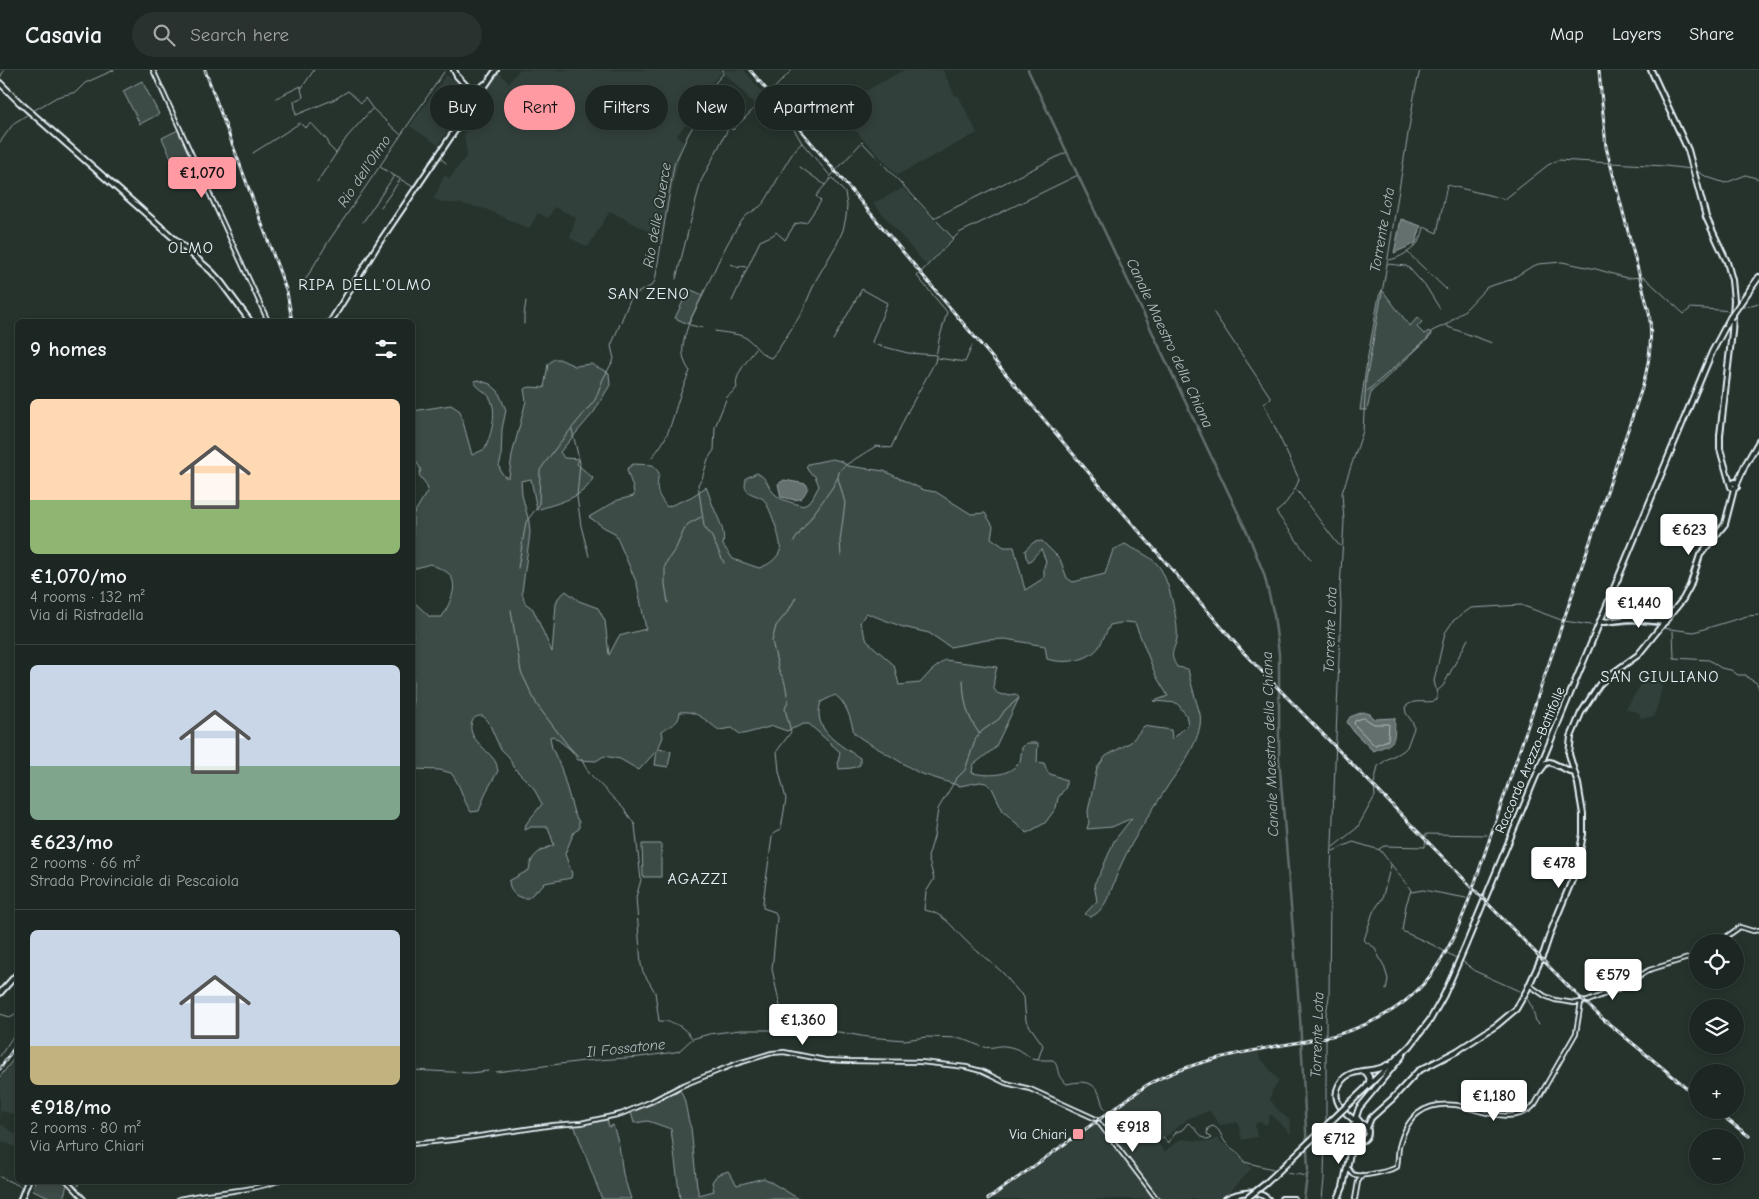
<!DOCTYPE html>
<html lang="en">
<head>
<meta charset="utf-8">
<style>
  :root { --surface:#1c2622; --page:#29322f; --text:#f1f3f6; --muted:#a0a5a5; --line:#3a4340; --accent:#ff9aa2 }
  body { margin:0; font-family:"Comic Neue",sans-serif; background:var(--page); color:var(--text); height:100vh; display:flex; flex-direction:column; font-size:19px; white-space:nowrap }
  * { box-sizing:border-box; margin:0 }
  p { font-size:16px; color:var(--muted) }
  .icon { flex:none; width:28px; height:28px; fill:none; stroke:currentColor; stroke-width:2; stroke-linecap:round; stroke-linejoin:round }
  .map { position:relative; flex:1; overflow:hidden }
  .side { position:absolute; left:15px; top:249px; width:400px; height:865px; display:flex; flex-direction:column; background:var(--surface); border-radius:8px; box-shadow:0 2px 8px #0003,0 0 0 1px var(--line) }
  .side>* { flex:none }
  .banner { position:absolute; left:430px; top:15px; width:475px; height:45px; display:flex; gap:10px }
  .tools { position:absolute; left:1689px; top:864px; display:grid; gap:10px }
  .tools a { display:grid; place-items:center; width:55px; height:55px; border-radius:50%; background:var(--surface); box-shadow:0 2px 8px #0003,0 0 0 1px var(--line); font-size:25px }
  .price { position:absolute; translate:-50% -42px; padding:0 11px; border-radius:5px; background:#fff; color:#222; font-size:16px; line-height:32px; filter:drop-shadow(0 1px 2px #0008) }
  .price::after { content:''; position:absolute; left:50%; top:30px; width:15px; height:11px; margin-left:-8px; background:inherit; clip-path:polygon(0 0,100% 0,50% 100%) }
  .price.current { background:var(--accent); color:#111 }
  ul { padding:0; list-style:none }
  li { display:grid; align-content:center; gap:10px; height:265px; padding:0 15px }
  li+li { border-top:1px solid var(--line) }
  li span { display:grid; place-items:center; height:155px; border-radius:8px; color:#555 }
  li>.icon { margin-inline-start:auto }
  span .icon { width:90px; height:90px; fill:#fffc; stroke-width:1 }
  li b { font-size:21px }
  h2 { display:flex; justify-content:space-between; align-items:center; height:60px; padding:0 15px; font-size:21px }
  .pill { padding:0 18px; border-radius:22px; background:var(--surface); box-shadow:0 2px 8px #0003,0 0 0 1px var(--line); font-size:18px; line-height:45px }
  .pill.current { background:var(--accent); color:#111 }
  header { display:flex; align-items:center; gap:30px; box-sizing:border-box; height:70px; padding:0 25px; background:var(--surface); border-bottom:1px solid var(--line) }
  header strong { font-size:24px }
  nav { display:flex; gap:28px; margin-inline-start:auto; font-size:18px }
  .search { width:350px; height:45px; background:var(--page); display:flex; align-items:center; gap:12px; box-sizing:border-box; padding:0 18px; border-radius:28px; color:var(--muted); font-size:19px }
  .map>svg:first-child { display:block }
  .built { fill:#333f3a }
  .green { fill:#3e4b47; stroke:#939ea0 }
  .water { fill:#636f6d; stroke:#98a3a5 }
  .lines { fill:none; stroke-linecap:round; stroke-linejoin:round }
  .shore { stroke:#b3bdc0; stroke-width:1 }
  .stream { stroke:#98a3a5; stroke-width:1 }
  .canal { stroke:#636f6d; stroke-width:2.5 }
  .minor-casing { stroke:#e8f1f8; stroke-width:6 }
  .major-casing { stroke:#e8f1f8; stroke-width:8 }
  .minor { stroke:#26332d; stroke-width:2.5 }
  .major { stroke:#26332d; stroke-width:4 }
  .rail-casing { stroke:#e8f1f8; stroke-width:3 }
  .rail { stroke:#26332d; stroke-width:1; stroke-dasharray:4; stroke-linecap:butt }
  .major-bridge-casing { stroke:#e8f1f8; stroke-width:8; stroke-linecap:butt }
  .major-bridge { stroke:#26332d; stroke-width:4 }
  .poi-dot { fill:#ff9aa2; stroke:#26332d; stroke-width:2 }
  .labels { text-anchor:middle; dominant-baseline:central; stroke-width:4; stroke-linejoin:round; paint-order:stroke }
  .street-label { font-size:14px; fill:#e8f1f8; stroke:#26332d }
  .poi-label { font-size:14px; fill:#e8f1f8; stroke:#26332d; text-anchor:end }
  .water-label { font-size:15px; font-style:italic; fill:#b3bdc0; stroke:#26332d }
  .quarter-label { font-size:16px; letter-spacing:1px; fill:#e8f1f8; stroke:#26332d }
</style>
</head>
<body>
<header>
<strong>Casavia</strong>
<div class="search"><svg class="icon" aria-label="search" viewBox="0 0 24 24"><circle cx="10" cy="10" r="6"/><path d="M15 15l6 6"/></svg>Search here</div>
<nav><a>Map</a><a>Layers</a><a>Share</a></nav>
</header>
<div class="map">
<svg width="1759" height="1129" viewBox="0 0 1759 1129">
  <rect width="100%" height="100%" fill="#26332d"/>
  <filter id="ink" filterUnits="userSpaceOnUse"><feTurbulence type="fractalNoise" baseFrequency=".02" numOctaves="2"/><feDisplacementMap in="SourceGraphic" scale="10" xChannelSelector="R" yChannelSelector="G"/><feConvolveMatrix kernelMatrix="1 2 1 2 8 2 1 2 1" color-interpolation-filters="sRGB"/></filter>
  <g filter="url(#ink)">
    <path class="built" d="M519,0h225l22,26 -11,9 -32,-34 -13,13 6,6 -39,45 6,7 -22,96 -51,-27 -22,36 -18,-9 6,-21 -22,-10 -6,11 -10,-5 -9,16 -43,-20 -29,-6h-12l-11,-4 10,-23 6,2 17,-23 -3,-20 23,-48 11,-16 11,12z
      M904,0h39l12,26 3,-1 19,38 -80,42 -63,-67z
      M446,5l21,14 3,8 -32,48 -28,-19z
      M903,118l50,51 -26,27 -54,-63z
      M1658,608l4,11 -8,28 -14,1v-5l-14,-4 15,-25z
      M1259,982v4l20,25 -7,10 -2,8 6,9 14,13 1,13 -21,-20 -3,11 -7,-3 -5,2 2,13 -15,3 -4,-18 -18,3 -10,-14 -21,7 -31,25 6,9 17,-13 29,3 7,-4 35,30 -28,31h-233l109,-78 -1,-1 6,-4 40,-27 31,-17 26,-9z
      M17,984v53l-4,7 -12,-3 -1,11v-42z
      M0,1054l17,11v13l-17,-8z"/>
    <path class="green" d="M142,11l17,33 -19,10 -17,-33z
      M178,60l15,31 -17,8 -14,-31z
      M689,219l14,6 -15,29 -13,-6z
      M1382,220l28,36 8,-9 4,5 -5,5 7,7 5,-3 3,4 -61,57 -4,18h-7l7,-49 12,-65z
      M554,289h5l16,7 16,-2 18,9 1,12 -16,27 -34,40 4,6 15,1 -2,5 16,14c-9,20 -36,25 -56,32l-6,-31 -10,2 1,14 7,27 1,11 -8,59 3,11 8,6 19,43 4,-48 2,-6 8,-7 13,10 19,7 7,13 4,34 10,-19 27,-7 -9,-45 -22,-51 -10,-5 -16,-11 29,-17 16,-4c0,-10 -5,-17 -7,-27l6,-5 20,1 6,8c-3,17 -3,20 8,34l24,-10 15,-10c3,6 4,12 7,19 5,13 13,24 10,39l10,14 26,9c9,-3 17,-8 21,-17 3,-8 -11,-47 -17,-52 -5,-4 -14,-4 -17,-10 -2,-3 0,-8 0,-11l11,-5c12,6 10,15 19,22 6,6 19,8 27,11l9,-7 7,-13 -4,-10 -6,-4 -3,-5 2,-3 24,-5 9,2 7,5 36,5 40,19 12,2 35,22 14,-1 8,13 -2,12 13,9h10l11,43 19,-12v-11l2,-6 -5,-12 -12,13 -3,-5 -1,-7 9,-8 8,-1 18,18 7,19 6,4 32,-8 8,-24 12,-6c10,6 24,11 32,20 11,11 22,58 20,74 -2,12 -9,15 0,29l11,2c3,16 8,31 12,45 4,20 -17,52 -29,67 -17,27 -37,55 -50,84 -8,16 -13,46 -31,52l-5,-3 12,-13 -3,-17 7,-12 13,-31 18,-23 -20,9 -25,2 2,-7 -1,-11 9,-43 9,-12 25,-14 13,-16 27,4 1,10 16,-16 -2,-9 -9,-12 -23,-2 14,-5 -12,-20 -21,-53 -9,-1 -16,3c-4,7 -7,15 -11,22 -11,15 -36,17 -52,12l-2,-13 -40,-7 -18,1 -37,7 -21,-14 -26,-6 -37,-14 -6,10 7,18 27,24 5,20 21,-2 11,-12 14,-11 52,7c-6,22 -6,31 19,27l3,4 -24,50 -22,17 -1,8c18,3 35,4 48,-11l2,-14 4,-5h12l-1,19 7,1 4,10 18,7v7l-8,11 -2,10 -11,15 -18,10 -24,-22 -11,-23 -6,-5 -6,-1 -20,4 -41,-13 -57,-34 -8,-6c-3,-13 -7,-30 -19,-38l-14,7c-10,29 20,43 39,56v7l-8,3 -13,1 -1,-7 2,-10 -31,-28h-5l-17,7 -14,-5 -29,8h-4l-8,-6 -13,2c-13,-9 -22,-20 -39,-18 -1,13 -9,12 -18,19l1,6 -5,12 13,2 -3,16 -13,-2 2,-15 -18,20 -19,-11 -16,-3 -8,5 -18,-1 -7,-10 -18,-14 -3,1 2,11 9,20 13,45 5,9v7l-5,3 -9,22 7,20 -1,4 -26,5 -17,15c-12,1 -18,-6 -19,-17l20,-11c2,-16 12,-20 25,-25l-6,-18h-17l-6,3 1,-6 16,-20 -9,-17 -20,-20 -4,-10 -9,-9 -12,-27 -5,-5c-4,0 -8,0 -10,4 -10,17 17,30 23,43 1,2 1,5 2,8l-12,21 -7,19 -8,1c-9,-13 -10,-27 -20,-39l-11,-3 -27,-1v-168l17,16h12c6,-11 19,-32 6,-44 -5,-4 -12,-6 -18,-9l-17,5v-54l15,-25 -2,-6 -7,-9 2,-5 -8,-15v-44l38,-6 9,6 12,44 13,-6c6,-15 13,-36 5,-51 -4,-7 -13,-9 -16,-17l4,-1 12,4 8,7 8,19 -4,19 -1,30 -2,7 2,6 4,5h4l3,-22 14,-54 -2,-12 6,-2 14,1 4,-24z
      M642,774h19v33h-18z
      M680,1020c7,11 6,26 11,38l6,59 2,8 15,-4 -2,-9 5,-7 11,-4 9,14 27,-7 35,21h-119l-9,-70 -23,-8 -14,2 -3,-11 22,-8z
      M607,1049l2,8 4,-2 6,20 4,29 8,25h-29l-28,-74z
      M35,1111h28l4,4 -4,14h-9l-21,-9z"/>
    <path class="water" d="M1401,149l20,7 -5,17 -22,10z
      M784,410l22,4 2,3c-7,17 -11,13 -27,10l-3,-13z
      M1363,642l7,2 5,5 20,-1c-1,26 2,24 -22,33l-19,-19 -7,-10 3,-5z"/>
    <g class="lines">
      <path class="shore" d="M1364,648l10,6h15l-1,16 -13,5 -2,-1 -19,-20 1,-3z"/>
      <path class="stream" d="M314,0l-13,19 2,8 -9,4 2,14 39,-16 13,-8 13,12 4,-5 8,11 27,25
        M0,8l4,-8
        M716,18l-2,-4 9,-10v-4
        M717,19l26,28
        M276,28l25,-12v2
        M33,41l24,-14 19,-5 9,-9 29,-13
        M0,72l14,-19 16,-10
        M253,83l47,-30 5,5 6,-5 17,18v4l8,8
        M439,87l7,6
        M380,97l35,21
        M800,97l25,18
        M1695,100l12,7 18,6 21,-8 13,4
        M831,106l31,-34 91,96
        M317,112l30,-45 25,-28
        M381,137l19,-27
        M934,148l133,-66
        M363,152l31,-46
        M1407,182l40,38
        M1389,190c9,-1 27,-11 31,-21 2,-3 3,-8 4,-12l13,6 10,-48 58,14 43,-34 10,-5 107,6 26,3
        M731,194l8,4 1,-2 7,1
        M1388,194l18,2 3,2 18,20 13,21
        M676,209l25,-98 28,-54 4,3 59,-60
        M304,212l24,-40 116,-170
        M732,231l28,-60 13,-6 3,-3 9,8 10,-16 9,-2 2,1 15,-22 -5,-5 15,-18
        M1737,239l22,-6
        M1214,243l57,85 -7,6 35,75c-2,9 -15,29 -23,33l35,48
        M524,254v-9l2,-14
        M690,255l13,3
        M1447,255l1,2 44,16
        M715,261c9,2 23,2 31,7 9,5 12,16 25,20l7,-8 24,-38 14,-32 21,-36 6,-14 3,-13 1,-12 -2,-12 -43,-50 -7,-12 -29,-35
        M833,270l29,-51 25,14 -15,39 1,2 35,9 28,2
        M937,288l28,4 7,-16
        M1365,323l62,-54 5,-8 15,-7 19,-15 21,-22 23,-7 21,-13 7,-3 24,-2 34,7 31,9 17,-1 40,37 7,-6 42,3
        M572,360l8,33 -3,34 4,29 8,30
        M651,388c17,-18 20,-34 27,-57 3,-10 8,-20 12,-30 -6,-7 -8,-17 -7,-25 2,-19 13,-37 21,-54 12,-25 23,-52 40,-74 6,-7 16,-9 21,-17 9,-13 25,-50 37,-58
        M838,408l7,25 -5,38 1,15
        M1296,419l41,54 4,3
        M794,471l38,-53 6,-11 1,-5 5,-6 32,-20 15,2 17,-37 27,-49 4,-22 8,-28 -30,-36 42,-43 119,-58
        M724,493l-12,-26 -8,-11 -6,-42 4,-5 6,-20 6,-9 1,-23 12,-30 10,-9c-4,-13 12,-28 18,-39
        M518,498l8,-46 13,-17 1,-35 18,-25 37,-45 8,-21 11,-20 -3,-13 18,-44 4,-7 18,-9 4,-5 19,-116 15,-32 27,-44
        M668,533l-3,-19v-18l2,-5 9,-13 8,-18 4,-6 13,-7
        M511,540l10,62 16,33 32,42 12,12 8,14 35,36 11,16 6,55 -5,17 5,68 2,7 12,20 4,29c15,0 24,5 33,17
        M1601,556l33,-3 25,3
        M1662,558l32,4 53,-16 12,-1
        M1673,561l1,27 35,2 12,8 10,2 7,5h8l2,3 9,5 2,6
        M963,610c1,21 3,35 16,53
        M1437,621l6,-5 25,-47
        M1018,629l-13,11 -6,9 -17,12 -6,7 -11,32 -9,9 -18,30 -4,28 -6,20 6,22 -8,13 -2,18c20,3 27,16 40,29 12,13 27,22 39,34 7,8 13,17 21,24l2,24 17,24 -5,15
        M1333,777l24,-19 18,-32 -1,-12 4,-18 11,-8 14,-7 4,-4 7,-19 -1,-5 -7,-10 -1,-6c10,-10 21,-2 32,-7v-6l-3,-13 11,-48 8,-12 18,-13 50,-3 43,16 33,5
        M1379,779l5,-3 41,1 1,-13 61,1
        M1333,781l20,-9 27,8 31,40 -5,15 -4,26 31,14 25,14
        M1411,822l12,-2 43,8
        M1462,891l15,11 42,19
        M1386,920l2,-11 -4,-13 -10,-19 -8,-5 -2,-2 9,-28 9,-13 9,-34
        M1526,927l6,10 4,14 3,3
        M0,944l10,3 8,-5
        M787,960l52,2 28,5 38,3 21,-3 35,1 19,8
        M984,977c8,2 14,-2 21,-1 8,1 19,5 24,11
        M0,986l18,-27
        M1032,989l7,1h14c8,9 1,15 14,24 13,-3 28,-4 33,12 2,6 1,10 7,14
        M412,1000l58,3 18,-2
        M496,1002l88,-11 56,-4 35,-5 4,-1 13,-12 17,-5 31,-4h43l1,-5 -12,-56 5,-51 -2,-6 -12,-4v-6l9,-65 1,-3 8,-5 5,-30 -7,-28 -2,-20 14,-19 -6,-23 3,-8 -2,-13 -2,-8 -5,-9 -7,-30 4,-15 13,-16 7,-13
        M0,1007l18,-24
        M1110,1043l5,8 11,5 10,-3h19l5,10
        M1326,1055v-111l3,-17 1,-100 11,-292 -1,-17 4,-67 -2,-28 21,-62 3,-51 19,-104 30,-185 5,-21
        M1163,1067l4,5h2l7,-10 6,-2 6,-7c9,4 11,15 21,17l2,-2 -4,-4 1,-6 5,-2c8,4 7,9 12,16 6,8 15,9 19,20l29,7
        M1287,1103l6,1
        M1296,1104l11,2
        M0,1107l22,10
        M78,1116l1,-5
        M77,1128v1
        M1322,1129l2,-20 1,-50"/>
      <path class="canal" d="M1028,0l220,464 16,40 10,41 5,39v103l21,261 8,151 -4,30"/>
      <g class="minor-casing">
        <path id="minor" d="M153,0l115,251
          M1719,872l21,-15 13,4 6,-1
          M1529,915l16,11 10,4 19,3 14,-2 32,-13 29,-18 49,-15
          M412,1074l41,-4 100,-15 28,-2 40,-9 31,-13 29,-15 54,-22 37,-11 12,-1 41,8 24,1 72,1 45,5 15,4 25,12 24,6 66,30 61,80
          M1349,1099c2,3 2,5 6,6 7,2 35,-4 42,-8 1,-6 1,-13 2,-20 8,-31 24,-45 57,-42 24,5 60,22 79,-1l41,-71 5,-31
          M67,1111l17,18
          M179,1129c33,-8 67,-6 99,-18
          M1355,1129l3,-17 4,-7"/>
      </g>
      <g class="major-casing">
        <path id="major" d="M454,0l3,6 15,16v11
          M1651,0l37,80 18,67 21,45 5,18 2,20 -2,32 -12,103v14l11,38 3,2 3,-2 -2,-5 -4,2
          M0,13l19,19 192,169 10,11 29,39
          M474,18h6l5,-4
          M1741,232l18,-25
          M331,251l48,-78 117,-173
          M1737,414l8,-19 14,-24
          M1600,551l4,1 26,-3 35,3
          M1540,701l6,-8 4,-1 24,11
          M0,923l18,-20
          M1364,1001c6,4 7,9 3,15
          M1352,1031l58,-55 20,-26 14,-25 21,-48 247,-595 18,-34
          M1358,1053c-12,-9 -28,-21 -19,-38 3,-6 7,-10 14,-12 12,-4 23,-1 34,-8
          M1361,1053l-5,-6 3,-9 43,-52
          M1350 1062a9 9 0 1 1 18 0a9 9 0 1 1-18 0Z
          M1367,1058l4,-10 21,-19 26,-28 39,-20 40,-26 19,-16 11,-19 17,-38 7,-21 26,-63 6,-34v-20l-5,-30 -9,-30 2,-17 10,-24 18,-28 7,-7 32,-23 45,-56 7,-13 10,-31 25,-31 9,-35
          M1354,1078l5,-7
          M21,1129l7,-18
          M1226,1129c12,-7 30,-10 42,0
          M1282,1129h12
          M1338,1129l5,-12 10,-48"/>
      </g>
      <use href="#minor" class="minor"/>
      <use href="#major" class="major"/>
      <g class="rail-casing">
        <path id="rail" d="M205,0l82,222 5,29
          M750,0l350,416 143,166 327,336 33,31 95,78
          M0,999l18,-27
          M1714,1040l35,26
          M988,1129l159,-114c57,-32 126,-36 189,-50 79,-23 109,-66 135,-141l171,-506c8,-26 11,-49 7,-76l-43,-165 -7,-77"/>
      </g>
      <use href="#rail" class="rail"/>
      <g class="major-bridge-casing">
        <path id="major-bridge" d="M1730,248l11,-16
          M1246,1129l19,-15 87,-83"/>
      </g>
      <use href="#major-bridge" class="major-bridge"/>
    </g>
  </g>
  <rect class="poi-dot" x="1072" y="1058" width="12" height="12" rx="2.5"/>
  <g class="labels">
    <g class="street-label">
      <text transform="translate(1530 690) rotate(-67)">Raccordo Arezzo-Battifolle</text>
    </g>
    <g class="poi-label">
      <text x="1067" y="1064">Via Chiari</text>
    </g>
    <g class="water-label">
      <text transform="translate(364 101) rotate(-56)">Rio dell'Olmo</text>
      <text transform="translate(657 145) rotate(-80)">Rio delle Querce</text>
      <text transform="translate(1382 160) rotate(-80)">Torrente Lota</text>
      <text transform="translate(1170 273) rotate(65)">Canale Maestro della Chiana</text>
      <text transform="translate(1330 560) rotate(-88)">Torrente Lota</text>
      <text transform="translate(1270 674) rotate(-92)">Canale Maestro della Chiana</text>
      <text transform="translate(1317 965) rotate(-88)">Torrente Lota</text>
      <text transform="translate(626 978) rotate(-6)">Il Fossatone</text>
    </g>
    <g class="quarter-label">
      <text x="191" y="178">OLMO</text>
      <text x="365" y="215">RIPA DELL'OLMO</text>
      <text x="649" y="224">SAN ZENO</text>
      <text x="1660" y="607">SAN GIULIANO</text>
      <text x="698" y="809">AGAZZI</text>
    </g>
  </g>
</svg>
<div class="tools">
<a><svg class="icon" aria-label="locate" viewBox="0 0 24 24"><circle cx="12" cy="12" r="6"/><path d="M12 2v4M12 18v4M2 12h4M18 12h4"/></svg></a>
<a><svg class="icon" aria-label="layers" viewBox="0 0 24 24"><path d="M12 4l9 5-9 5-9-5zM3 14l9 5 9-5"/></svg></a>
<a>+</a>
<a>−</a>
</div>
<b class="price current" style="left:202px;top:129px">€1,070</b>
<b class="price" style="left:1689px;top:486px">€623</b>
<b class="price" style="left:1639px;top:559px">€1,440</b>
<b class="price" style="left:1559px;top:819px">€478</b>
<b class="price" style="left:1613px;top:931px">€579</b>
<b class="price" style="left:803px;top:976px">€1,360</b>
<b class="price" style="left:1494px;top:1052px">€1,180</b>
<b class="price" style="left:1133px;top:1083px">€918</b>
<b class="price" style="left:1339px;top:1095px">€712</b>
<div class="banner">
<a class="pill">Buy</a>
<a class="pill current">Rent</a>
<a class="pill">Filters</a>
<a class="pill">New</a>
<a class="pill">Apartment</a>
</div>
<section class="side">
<h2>9 homes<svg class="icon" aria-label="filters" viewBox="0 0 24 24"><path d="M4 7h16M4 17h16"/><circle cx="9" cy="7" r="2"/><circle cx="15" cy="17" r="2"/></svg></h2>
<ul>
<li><span style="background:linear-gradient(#ffd9b3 65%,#8fb573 0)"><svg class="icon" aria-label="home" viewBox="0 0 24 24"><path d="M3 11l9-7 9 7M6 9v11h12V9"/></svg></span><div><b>€1,070/mo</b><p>4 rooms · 132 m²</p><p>Via di Ristradella</p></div></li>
<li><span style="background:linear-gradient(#c9d6e8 65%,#7fa58c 0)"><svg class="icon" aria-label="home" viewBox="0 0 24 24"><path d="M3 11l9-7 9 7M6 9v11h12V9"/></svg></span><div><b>€623/mo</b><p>2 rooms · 66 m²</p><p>Strada Provinciale di Pescaiola</p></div></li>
<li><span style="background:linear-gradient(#c9d6e8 75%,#c2b280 0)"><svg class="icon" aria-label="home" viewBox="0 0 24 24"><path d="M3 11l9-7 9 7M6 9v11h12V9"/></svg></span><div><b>€918/mo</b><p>2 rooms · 80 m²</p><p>Via Arturo Chiari</p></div></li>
</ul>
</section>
</div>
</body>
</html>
